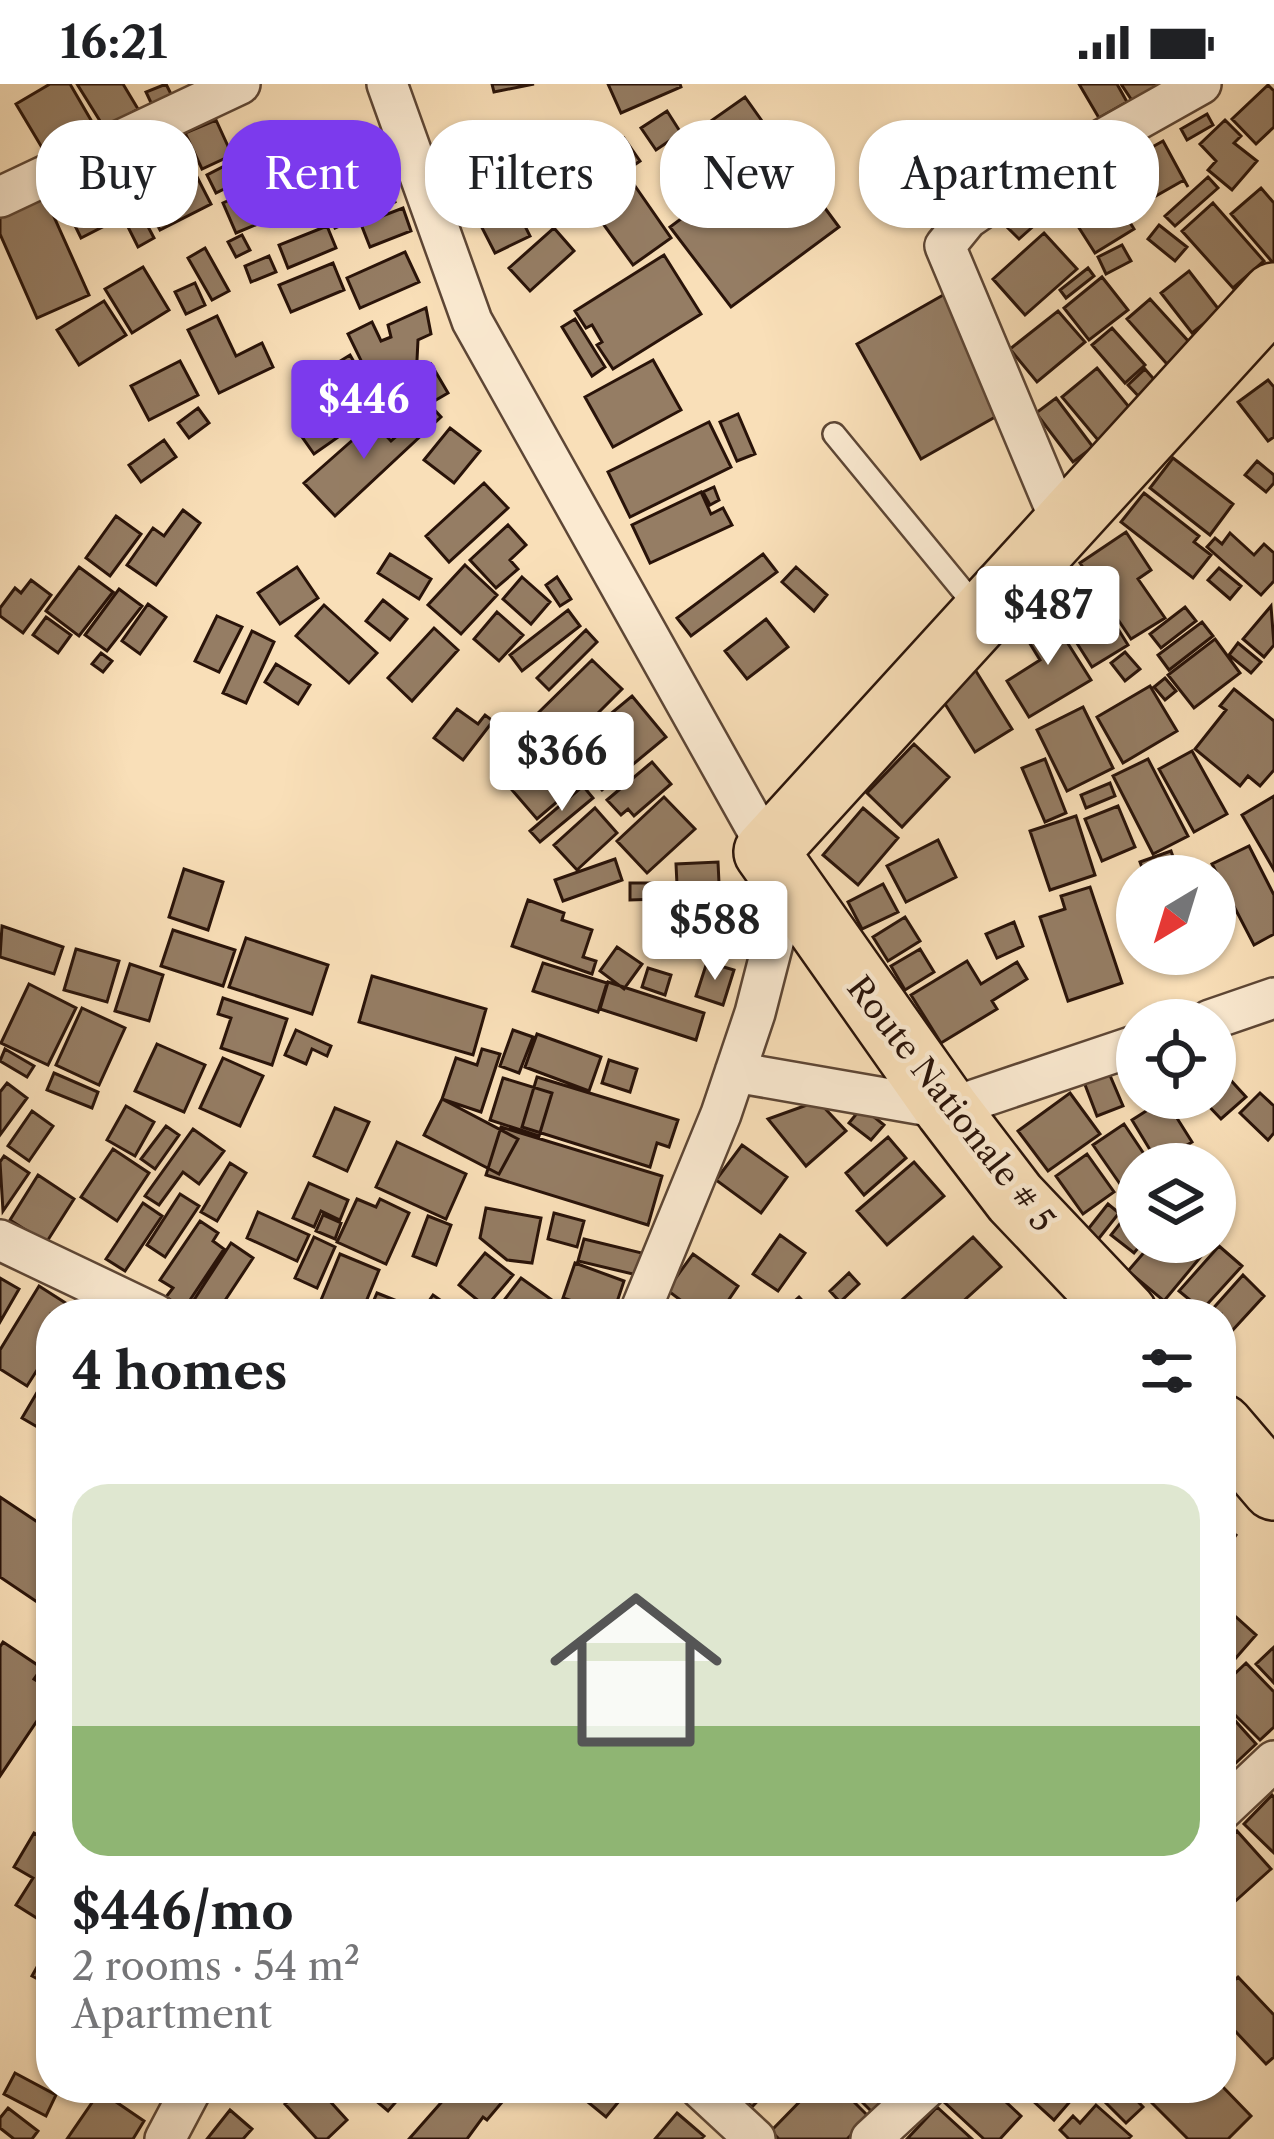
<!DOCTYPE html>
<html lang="en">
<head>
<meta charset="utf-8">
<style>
  :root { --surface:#fff; --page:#f2f2f2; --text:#202124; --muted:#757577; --accent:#7c3aed }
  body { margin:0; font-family:"Libre Caslon Text",serif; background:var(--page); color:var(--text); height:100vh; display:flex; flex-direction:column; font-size:45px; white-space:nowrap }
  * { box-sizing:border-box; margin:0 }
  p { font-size:39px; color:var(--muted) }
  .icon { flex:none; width:66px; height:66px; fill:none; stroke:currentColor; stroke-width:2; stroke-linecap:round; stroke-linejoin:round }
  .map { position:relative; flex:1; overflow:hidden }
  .details { position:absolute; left:36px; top:1215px; width:1200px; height:804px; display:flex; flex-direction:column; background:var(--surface); border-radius:48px; box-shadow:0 3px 9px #0004 }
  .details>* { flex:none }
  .guide { position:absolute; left:36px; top:36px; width:1203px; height:108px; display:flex; gap:24px }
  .needle { width:78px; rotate:218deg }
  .buttons { position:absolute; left:1116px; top:771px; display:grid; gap:24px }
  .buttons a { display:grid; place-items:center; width:120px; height:120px; border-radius:50%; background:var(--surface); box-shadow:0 3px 9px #0004; font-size:60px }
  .price { position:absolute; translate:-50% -102px; padding:0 27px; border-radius:12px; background:#fff; color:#222; font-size:39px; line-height:78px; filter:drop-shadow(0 3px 6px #0008) }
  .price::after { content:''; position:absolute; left:50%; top:72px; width:36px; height:27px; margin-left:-18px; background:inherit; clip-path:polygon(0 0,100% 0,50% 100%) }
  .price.active { background:var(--accent); color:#fff }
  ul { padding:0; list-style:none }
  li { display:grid; align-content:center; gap:24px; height:636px; padding:0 36px }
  li span { display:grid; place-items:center; height:372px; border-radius:36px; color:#555 }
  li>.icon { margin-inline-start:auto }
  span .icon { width:216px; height:216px; fill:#fffc; stroke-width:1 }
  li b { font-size:51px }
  h2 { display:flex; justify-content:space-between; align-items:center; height:144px; padding:0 36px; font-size:51px }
  .tag { padding:0 42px; border-radius:48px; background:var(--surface); box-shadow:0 3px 9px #0004; font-size:42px; line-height:108px }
  .tag.active { background:var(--accent); color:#fff }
  .status { display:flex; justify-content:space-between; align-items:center; height:84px; padding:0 60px; background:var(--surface); direction:ltr }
  .status svg { height:33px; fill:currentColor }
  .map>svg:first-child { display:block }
  .building { fill:#957d64; stroke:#291309; stroke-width:3 }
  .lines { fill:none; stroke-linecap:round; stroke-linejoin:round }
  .service-casing { stroke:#5d4635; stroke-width:26 }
  .minor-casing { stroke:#5d4635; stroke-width:44 }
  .primary-casing { stroke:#291309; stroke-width:68 }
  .service { stroke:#fbead1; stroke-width:21 }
  .minor { stroke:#fbead1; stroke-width:39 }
  .primary { stroke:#f9dfb8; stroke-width:63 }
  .labels { text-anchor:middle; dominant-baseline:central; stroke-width:9; stroke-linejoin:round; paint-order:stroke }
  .street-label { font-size:33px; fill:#291309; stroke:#fbead1 }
</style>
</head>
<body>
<div class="status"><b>16:21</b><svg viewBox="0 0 49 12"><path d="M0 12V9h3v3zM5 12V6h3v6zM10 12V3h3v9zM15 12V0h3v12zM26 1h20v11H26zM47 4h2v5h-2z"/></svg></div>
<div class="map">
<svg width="1274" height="2055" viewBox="0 0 1274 2055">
  <rect width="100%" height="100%" fill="#f9dfb8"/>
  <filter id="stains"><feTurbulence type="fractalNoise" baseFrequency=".00167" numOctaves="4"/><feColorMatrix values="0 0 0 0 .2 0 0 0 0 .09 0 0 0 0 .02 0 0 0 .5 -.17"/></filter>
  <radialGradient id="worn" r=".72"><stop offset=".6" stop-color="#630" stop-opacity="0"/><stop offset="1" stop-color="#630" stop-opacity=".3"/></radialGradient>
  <path class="building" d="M50,0h20l25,43 -48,29 -31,-52z
    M77,0h46l15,25 -33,20z
    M166,0l7,14 -20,9 -7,-15z
    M492,0h42l-40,8z
    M608,0h72l1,3 -60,26z
    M1079,0h38l10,18 -28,16z
    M1121,0h59l-41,27z
    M1268,1l6,6v36l-18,17 -24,-25z
    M745,13l17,24 -37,25 -17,-23z
    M667,27l14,22 -25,17 -15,-22z
    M1207,30l6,11 -26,15 -6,-11z
    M216,36l16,35 -30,14 -17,-36z
    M1225,36l16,16 -7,7 23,18 -25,29 -24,-20 8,-9 -16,-17z
    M341,51l10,25 -27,12 -11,-26z
    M176,52l35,68 -51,26 -11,-21 -9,5 -24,-47z
    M624,54l16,23 -81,55 -21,-29 51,-34 4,6z
    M1163,57l25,46 -4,-7 -51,29 -22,-39z
    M779,62l60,81 -108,80 -61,-80z
    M497,65l22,45 -44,22 -23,-43z
    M292,67l13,28 -29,13 -12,-29z
    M242,73l10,18 -36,18 -9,-18z
    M377,76l18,42 -60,26 -19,-42z
    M1100,90l34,55 -39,24 -35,-55z
    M1208,93l10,11 -43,38 -10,-10z
    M93,97l21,40 -33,17 -20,-41z
    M263,101l14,31 -41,17 -13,-30z
    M307,101l8,16 -28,14 -9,-16z
    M635,102l36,52 -38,27 -37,-51z
    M1261,104l13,15v61l-43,-50z
    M42,106l47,105 -52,23 -37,-84v-26z
    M513,118l17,34 -35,17 -17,-33z
    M1036,119l11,11 -28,25 -11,-11z
    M1213,119l51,58 -31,27 -51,-57z
    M403,124l8,23 -41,16 -9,-23z
    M144,135l10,19 -16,9 -10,-20z
    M1159,141l28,22 -12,14 -27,-22z
    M327,142l9,22 -48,20 -9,-23z
    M554,144l20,23 -44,40 -21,-23z
    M1044,149l33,36 -52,46 -32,-36z
    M242,151l8,15 -14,7 -8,-15z
    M1122,161l9,16 -25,13 -8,-17z
    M205,164l24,43 -17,9 -24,-42z
    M405,168l14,30 -59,26 -13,-30z
    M664,171l37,59 -88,55 -16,-24 5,-3 -10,-17 -6,3 -11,-17z
    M269,172l7,16 -25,10 -6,-16z
    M333,179l11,27 -53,22 -12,-27z
    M143,183l26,43 -37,23 -27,-44z
    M1088,184l6,8 -28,22 -6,-8z
    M1189,187l31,40 -28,22 -31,-40z
    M1102,193l26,33 -39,30 -25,-32z
    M195,199l10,22 -19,9 -11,-22z
    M952,206l66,114 -97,55 -64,-115z
    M1150,215l40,44 -23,21 -40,-45z
    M104,217l22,34 -47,30 -22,-35z
    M426,224l5,26 -13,6 -1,20 -45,23 -24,-49 24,-12 9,19 10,-4 -3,-12z
    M1058,227l27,31 -48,40 -27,-33z
    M217,232l19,40 26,-13 11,24 -54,26 -31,-63z
    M575,235l30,48 -13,9 -30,-49z
    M1112,244l33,37 -20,18 -33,-38z
    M350,271l16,28 -39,24 -16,-28z
    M653,276l28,50 -68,37 -28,-50z
    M180,277l18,34 -49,25 -18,-34z
    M431,280l17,29 -55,32 -17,-29z
    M1097,284l46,56 -35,28 -46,-55z
    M1145,285l14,16 -17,15 -14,-15z
    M1268,296l6,7v50l-6,4 -30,-39z
    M360,308l14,20 -60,42 -14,-20z
    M1056,314l37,49 -20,15 -37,-49z
    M431,322l10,11 -106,99 -31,-33 69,-61 18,19z
    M198,324l11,15 -20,15 -11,-15z
    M738,330l17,40 -18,7 -17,-39z
    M709,338l22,45 -101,50 -22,-45z
    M450,344l30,23 -26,32 -30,-23z
    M164,356l12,17 -35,25 -12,-17z
    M1173,374l60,46 -23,31 -60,-47z
    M1257,377l17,14v8l-8,9 -21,-17z
    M484,399l24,25 -59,54 -23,-26z
    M714,403l5,13 -9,5 -7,-13z
    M701,408l10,22 12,-6 9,17 -82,38 -18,-38z
    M1144,409l55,43 -5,6 17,13 -18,23 -72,-56z
    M183,426l17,13 -44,62 -29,-20 26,-37 11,8z
    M116,432l25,18 -31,42 -24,-18z
    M508,441l18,20 -16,15 8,9 -22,19 -26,-28z
    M1126,448l25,38 -13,9 27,39 -34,21 -51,-76z
    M1230,449l24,22 10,-11 10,9v28l-13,14 -54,-48 8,-9 7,6z
    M390,470l41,25 -12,20 -41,-26z
    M763,470l14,18 -86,64 -14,-18z
    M465,481l32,30 -36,39 -33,-29z
    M79,483l34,25 -34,44 -33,-25z
    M297,483l21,31 -38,26 -22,-31z
    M796,483l31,28 -13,16 -32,-29z
    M1219,484l22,18 -11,13 -22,-19z
    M522,493l28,25 -19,22 -28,-25z
    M557,493l14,22 -11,7 -14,-21z
    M31,496l20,15 -28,38 -23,-17v-8l15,-20 6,5z
    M1090,500l38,61 -36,22 -38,-60z
    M119,505l23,17 -35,45 -22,-16z
    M383,516l24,19 -17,21 -24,-19z
    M148,520l18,13 -26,37 -18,-13z
    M324,521l53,48 -28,30 -53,-47z
    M1271,522l3,39 -10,12 -21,-18z
    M1185,523l11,14 -35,27 -11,-14z
    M568,526l12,16 -58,45 -12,-16z
    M497,528l26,23 -24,26 -25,-22z
    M1048,528l43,68 -62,37 -22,-36 33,-21 -19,-31z
    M217,532l25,11 -23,45 -24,-11z
    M46,533l25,18 -13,18 -25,-18z
    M766,535l22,28 -41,32 -22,-28z
    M1202,538l11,14 -44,34 -11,-15z
    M434,544l24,22 -46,51 -24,-23z
    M586,546l11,12 -48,48 -12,-12z
    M252,547l22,11 -28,61 -23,-10z
    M1215,555l25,34 -46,35 -26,-33z
    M1238,559l23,19 -10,11 -22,-18z
    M1125,568l15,17 -15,12 -14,-18z
    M101,569l11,8 -9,11 -11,-8z
    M592,576l30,29 -60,60 -30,-30z
    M276,580l34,21 -12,19 -33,-22z
    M974,584l38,61 -37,23 -38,-61z
    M1165,594l11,13 -11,9 -11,-13z
    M1150,602l27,45 -54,32 -26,-46z
    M1234,605l40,32v49l-14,16 -12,-10 -8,10 -45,-37 31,-39 -6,-4z
    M632,612l34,41 -64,53 -35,-40z
    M1083,623l30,61 -46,23 -30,-61z
    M457,625l21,15 7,-9 8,6 -30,39 -29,-22z
    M518,635l20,16 -26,31 -20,-16z
    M914,660l35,33 -47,50 -35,-34z
    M1192,667l35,63 -33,18 -35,-63z
    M554,670l25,29 -42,36 -25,-29z
    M1045,675l21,54 -21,9 -23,-54z
    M1148,675l40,77 -35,18 -40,-78z
    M652,678l19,22 -37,32 -6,-7 -7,6 -14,-15z
    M1110,699l5,13 -29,12 -5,-13z
    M583,702l10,12 -53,44 -10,-11z
    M1274,712v74l-32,-55z
    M664,713l31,32 -48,44 -30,-32z
    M1118,722l17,41 -33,14 -17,-42z
    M595,724l22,25 -40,37 -23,-25z
    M863,724l35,30 -40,47 -35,-30z
    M1076,732l19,59 -45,15 -20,-59z
    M938,756l18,37 -50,25 -19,-36z
    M1249,762l25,49v39l-20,11 -42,-81z
    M1171,767l7,20 -33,5 -5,-14z
    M615,775l7,21 -59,21 -8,-21z
    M718,778l1,21 -42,2 -1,-21z
    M184,785l39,13 -15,48 -39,-13z
    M630,799h28l1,16 -29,1z
    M883,800l15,28 -36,17 -14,-27z
    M1090,803l32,96 -54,18 -28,-84 25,-8 -4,-13z
    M528,816l36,13 -2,7 30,10 -9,27 13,4 -4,13 -80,-28z
    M905,833l15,24 -32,20 -15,-24z
    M1014,838l9,24 -26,12 -11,-24z
    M2,842l61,21 -9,27 -54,-17z
    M173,846l62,20 -12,36 -62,-20z
    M246,854l82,27 -16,49 -83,-27z
    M617,863l25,17 -18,25 -24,-18z
    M76,865l43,12 -12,41 -43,-12z
    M920,865l14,23 -29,18 -14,-24z
    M967,877l14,23 36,-22 10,17 -35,22 5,8 -56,34 -30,-48z
    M707,878l27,8 -11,35 -27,-9z
    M543,879l64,20 -9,29 -65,-21z
    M130,880l33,11 -14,46 -34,-10z
    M648,884l23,7 -6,20 -23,-8z
    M372,892l114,33 -13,46 -114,-33z
    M608,898l96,31 -8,27 -96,-31z
    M29,900l47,24 -28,57 -47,-22z
    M223,914l64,21 -15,46 -51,-17 10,-30 -13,-4z
    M82,924l43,20 -26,57 -43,-20z
    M296,946l35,16 -4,10 -15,-7 -6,15 -21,-9z
    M513,946l20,7 -14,36 -19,-7z
    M537,950l64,23 -12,34 -64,-24z
    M157,960l48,21 -21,47 -49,-21z
    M5,965l29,17 -7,11 -27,-16z
    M482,965l18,5 -19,58 -39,-13 14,-41 21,7z
    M223,974l40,18 -23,50 -40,-18z
    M1103,975l20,47 -26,10 -18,-47z
    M609,976l28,9 -7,23 -28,-9z
    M1215,979l31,34 -25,22 -20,-21h14z
    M54,989l44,19 -6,16 -45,-18z
    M537,993l141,43 -9,27 -12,-4 -7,24 -128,-40z
    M503,994l49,15 -13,43 -49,-16z
    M7,999l20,15 -27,37v-43z
    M1070,1009l30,41 -52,37 -30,-40z
    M1260,1009l14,13v27l-6,7 -28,-27z
    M442,1015l76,40 -19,35 -75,-39z
    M1165,1015l27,43 -34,21 -26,-43z
    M818,1017l28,30 -40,35 -38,-47z
    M126,1022l28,16 -19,34 -28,-16z
    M862,1023l22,18 -13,15 -22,-17z
    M335,1024l34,14 -22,49 -33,-15z
    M32,1027l21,15 -24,35 -21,-15z
    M1124,1040l26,39 -13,1v8l-17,12 -27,-39z
    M166,1042l13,9 -24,34 -14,-10z
    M501,1043l161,49 -14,49 -162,-50z
    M193,1045l31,22 -25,33 -16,-12 -24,33 -14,-9z
    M888,1053l18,21 -42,37 -18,-22z
    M397,1058l69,32 -20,45 -70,-32z
    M742,1061l45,32 -26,36 -45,-33z
    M113,1065l36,24 -32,48 -36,-24z
    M1087,1070l27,38 -31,22 -27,-38z
    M4,1072l25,17 -26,38 -3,-49z
    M914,1078l30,34 -57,49 -30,-34z
    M230,1079l16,10 -29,48 -16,-9z
    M38,1091l36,24 -28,44 -36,-23z
    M309,1099l39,17 -8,20 -19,-9 -7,16 -21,-9z
    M180,1110l19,12 -34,51 -18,-12z
    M357,1115l19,8 4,-8 29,14 -23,51 -49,-22z
    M1137,1118v40h6l-9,11 -23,-18z
    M143,1119l19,13 -37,55 -19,-12z
    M1108,1120l11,9 -23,29 -11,-9z
    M486,1124l55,10 -9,45 -25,-3 -27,-22z
    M258,1128l51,23 -12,26 -50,-23z
    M554,1129l30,8 -7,26 -29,-8z
    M323,1131l18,8 -6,16 -19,-8z
    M1215,1131l12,10 -12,14z
    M428,1132l23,9 -15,40 -23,-9z
    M200,1137l18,12 -5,8 11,8 -40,60 -18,-12 7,-9 -13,-8z
    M780,1151l25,18 -27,38 -25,-17z
    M314,1153l21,10 -18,41 -22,-10z
    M973,1153l28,30 -52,47h-63z
    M584,1155l58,14 -5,22 -59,-14z
    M1153,1158h60l-49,59 -36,-30z
    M231,1159l22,15 -37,56h-9l-15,-11z
    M1219,1162l23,20 -40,44 -23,-19z
    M485,1169l28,22 -27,32 -27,-22z
    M340,1170l39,16 -18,44h-21l-21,-9z
    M693,1170l45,32 -19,28h-20l-32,-24z
    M575,1179l49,18 -11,33 -50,-16z
    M849,1189l10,11 -19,18 -10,-11z
    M1243,1191l21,21 -33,36 -10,-8v-10l-12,-1z
    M0,1194l19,11 -19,33z
    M521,1194l38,27 -7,9h-27l-20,-15z
    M39,1202l36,23 -3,5h-21v34l-24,38 -27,-17v-19z
    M377,1209l35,14 -2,7h-42z
    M433,1211l27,19h-40z
    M799,1213l16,17h-35z
    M42,1300l9,5v46l-29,-17z
    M0,1413l51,34v70l-5,7 -46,-31z
    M1221,1440l15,11 -15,21z
    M1226,1524l30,27 -35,40v-62z
    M3,1558l39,26 -8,11 17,11v10l-51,76v-129z
    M1274,1563v36l-18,-19z
    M1246,1579l28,29v35l-14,13 -39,-39v-14z
    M1221,1621l35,39 -33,31 -2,-2z
    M1272,1711l2,2v56l-30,-29z
    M1237,1747l34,38 -50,45v-68z
    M34,1749l17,10v84l-35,-22 17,-27 -19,-11z
    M41,1876l10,5v21l-19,-10z
    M1238,1893l36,38v42l-8,7 -45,-48v-23z
    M15,1989l41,22 -10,21 -42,-22z
    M1221,2001l30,31 -23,23h-40l-51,-51z
    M302,2004h16l29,32 -20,19h-10l-32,-35z
    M373,2004h35l-20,23 -20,-17z
    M454,2004h60l-27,32 -4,-3 -16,22h-58z
    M582,2004h48l-24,29 -28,-23z
    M732,2004h38l-18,19z
    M813,2004h27l29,29 -22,22h-68l-8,-8z
    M848,2004h50l-25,25z
    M957,2004h34l30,28 -21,23h-16l-40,-37z
    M1023,2004h41l10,9 -20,23 -33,-30z
    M1115,2004h10l18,19 -17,16 -23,-23z
    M100,2007l44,30 -11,18h-66z
    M1096,2021l35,31 -3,3h-59l-9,-9 13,-14 7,7z
    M937,2023l35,32h-65z
    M8,2024l30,23 -6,8h-18l-14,-11v-10z
    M230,2026l22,19 -9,10h-36z
    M677,2029l27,23 -3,3h-46z"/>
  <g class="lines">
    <g class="service-casing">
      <path id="service" d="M834,350l144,175"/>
    </g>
    <g class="minor-casing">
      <path id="minor" d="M387,0l85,237 316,564 -33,128 -34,101 -82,200
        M0,113l240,-113
        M1063,443l-118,-281 22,-27 26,-18 208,-117
        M1210,936l64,-22
        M735,988l212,37 190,-64
        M0,1156l155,74
        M1221,1727l53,-50
        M700,2004l55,51
        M165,2055l27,-51
        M871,2055l55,-51"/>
    </g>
    <g class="primary-casing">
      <path id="primary" d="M1125,1230l-110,-116 -68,-89 -181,-257 508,-557
        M1221,1342l53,62"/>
    </g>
    <use href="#service" class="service"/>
    <use href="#minor" class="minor"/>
    <use href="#primary" class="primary"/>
  </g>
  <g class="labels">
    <g class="street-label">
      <text transform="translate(951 1020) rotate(52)">Route Nationale # 5</text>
    </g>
  </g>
  <rect width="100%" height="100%" filter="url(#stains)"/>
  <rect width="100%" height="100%" fill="url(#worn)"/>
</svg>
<div class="buttons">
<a><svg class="needle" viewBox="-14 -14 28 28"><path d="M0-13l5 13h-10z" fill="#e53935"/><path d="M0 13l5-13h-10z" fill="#757577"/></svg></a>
<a><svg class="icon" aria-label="locate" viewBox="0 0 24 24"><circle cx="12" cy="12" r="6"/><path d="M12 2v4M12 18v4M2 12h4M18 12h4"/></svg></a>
<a><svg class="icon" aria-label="layers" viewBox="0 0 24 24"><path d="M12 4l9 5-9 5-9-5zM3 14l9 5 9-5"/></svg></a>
</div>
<b class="price active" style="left:364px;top:378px">$446</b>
<b class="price" style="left:1048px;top:584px">$487</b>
<b class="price" style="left:562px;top:730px">$366</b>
<b class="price" style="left:715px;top:899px">$588</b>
<div class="guide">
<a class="tag">Buy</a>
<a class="tag active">Rent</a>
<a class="tag">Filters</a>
<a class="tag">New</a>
<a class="tag">Apartment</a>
</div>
<section class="details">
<h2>4 homes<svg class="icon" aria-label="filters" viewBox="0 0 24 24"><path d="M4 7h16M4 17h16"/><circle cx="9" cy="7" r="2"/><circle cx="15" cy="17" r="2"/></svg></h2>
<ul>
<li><span style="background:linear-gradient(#dfe7d0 65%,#8fb573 0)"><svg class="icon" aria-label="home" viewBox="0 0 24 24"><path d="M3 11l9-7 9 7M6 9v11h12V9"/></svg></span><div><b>$446/mo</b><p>2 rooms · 54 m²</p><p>Apartment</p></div></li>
</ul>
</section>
</div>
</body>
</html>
